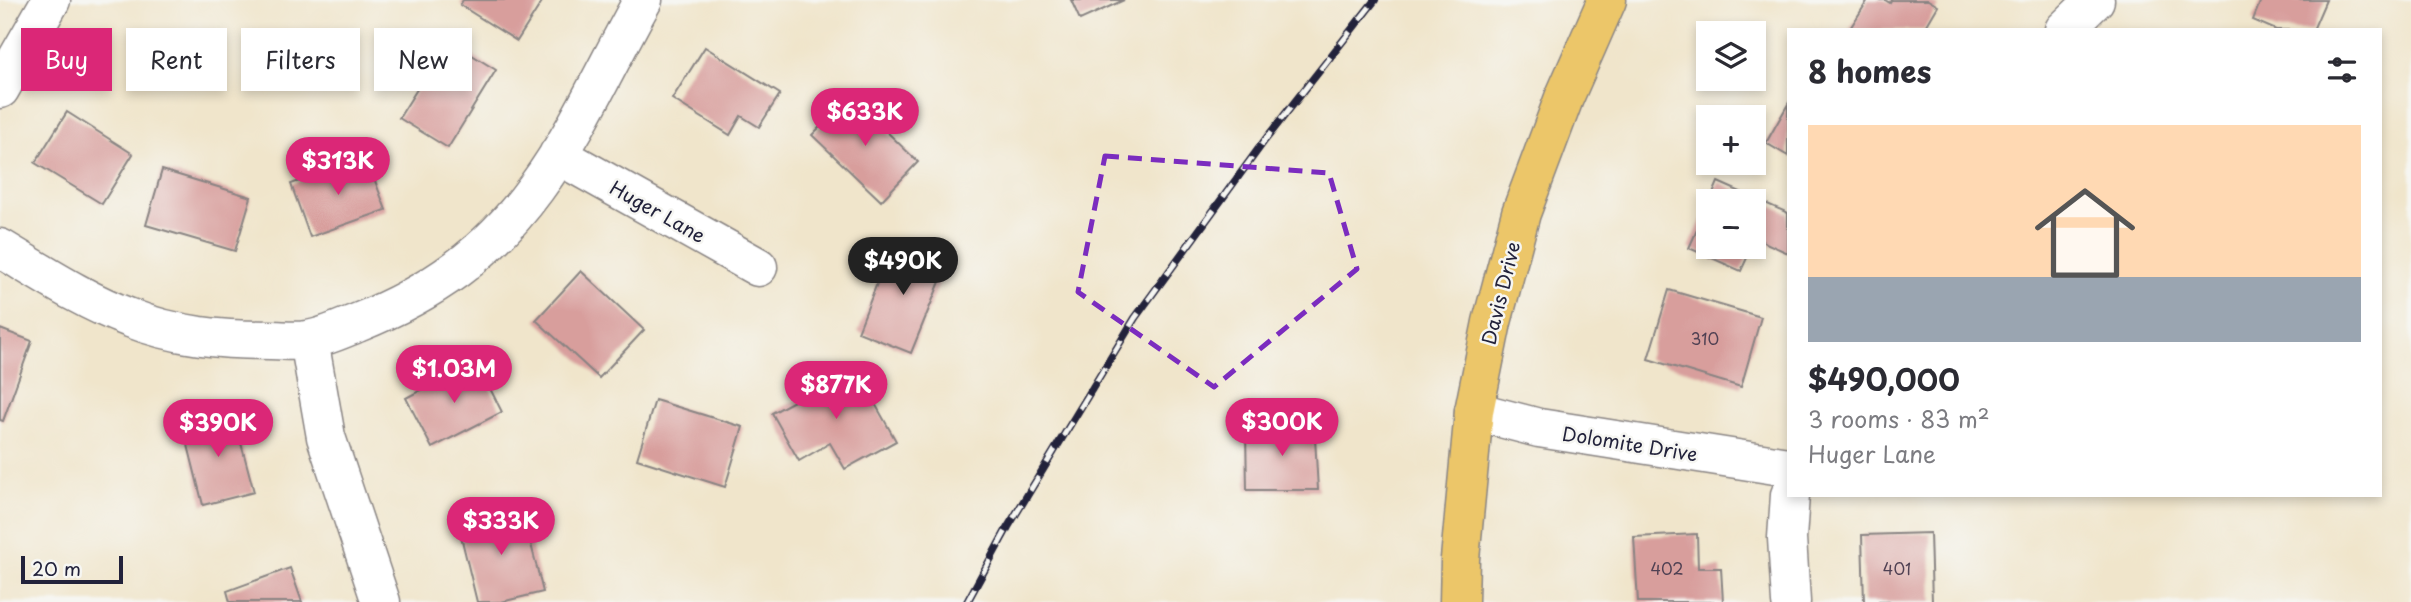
<!DOCTYPE html>
<html lang="en">
<head>
<meta charset="utf-8">
<style>
  :root { --surface:#fff; --page:#f2f2f3; --text:#2b2b33; --muted:#7c7c81; --accent:#db2777 }
  body { margin:0; font-family:"Playpen Sans",sans-serif; background:var(--page); color:var(--text); height:100vh; display:flex; flex-direction:column; font-size:26px; white-space:nowrap }
  * { box-sizing:border-box; margin:0 }
  p { font-size:23px; color:var(--muted) }
  .icon { flex:none; width:38px; height:38px; fill:none; stroke:currentColor; stroke-width:2; stroke-linecap:round; stroke-linejoin:round }
  .map { position:relative; flex:1; overflow:hidden }
  .sheet { position:absolute; left:1787px; top:28px; width:595px; height:469px; display:flex; flex-direction:column; background:var(--surface); border-radius:0px; box-shadow:0 4px 10px #0003 }
  .sheet>* { flex:none }
  .top-card { position:absolute; left:21px; top:28px; width:665px; height:63px; display:flex; gap:14px }
  .fabs { position:absolute; left:1696px; top:21px; display:grid; gap:14px }
  .fabs a { display:grid; place-items:center; width:70px; height:70px; border-radius:0px; background:var(--surface); box-shadow:0 4px 10px #0003; font-size:35px }
  .scale { position:absolute; left:21px; bottom:18px; width:102px; box-sizing:border-box; padding-left:7px; border:4px solid #22223b; border-top:0; font-size:19px; line-height:24px; white-space:nowrap; color:#22223b; -webkit-text-stroke:5px #f6f6f2; paint-order:stroke }
  .price { position:absolute; translate:-50% -60px; padding:0 16px; border-radius:24px; background:var(--accent); color:#fff; font-size:23px; line-height:46px; filter:drop-shadow(0 2px 4px #0008) }
  .price::after { content:''; position:absolute; left:50%; top:42px; width:21px; height:16px; margin-left:-10px; background:inherit; clip-path:polygon(0 0,100% 0,50% 100%) }
  .price.selected { background:#222; color:#fff }
  ul { padding:0; list-style:none }
  li { display:grid; align-content:center; gap:14px; height:371px; padding:0 21px }
  li span { display:grid; place-items:center; height:217px; border-radius:0px; color:#555 }
  li>.icon { margin-inline-start:auto }
  span .icon { width:126px; height:126px; fill:#fffc; stroke-width:1 }
  li b { font-size:30px }
  h2 { display:flex; justify-content:space-between; align-items:center; height:84px; padding:0 21px; font-size:30px }
  .pill { padding:0 24px; border-radius:0px; background:var(--surface); box-shadow:0 4px 10px #0003; font-size:24px; line-height:63px }
  .pill.selected { background:var(--accent); color:#fff }
  .map>svg:first-child { display:block }
  .building { fill:#d89e9c }
  .lines { fill:none; stroke-linecap:round; stroke-linejoin:round }
  .minor-casing { stroke:#898483; stroke-width:41 }
  .primary-casing { stroke:#898483; stroke-width:41 }
  .minor { stroke:#fff; stroke-width:38 }
  .primary { stroke:#ecc669; stroke-width:38 }
  .rail-casing { stroke:#22223b; stroke-width:8 }
  .rail { stroke:#f6f6f2; stroke-width:5; stroke-dasharray:16; stroke-linecap:butt }
  .marked { fill:none; stroke:#7b2cbf; stroke-width:5; stroke-dasharray:14 9; stroke-linejoin:round }
  .labels { text-anchor:middle; dominant-baseline:central; stroke-width:5; stroke-linejoin:round; paint-order:stroke }
  .number-label { font-size:16px; fill:#504153 }
  .street-label { font-size:19px; fill:#22223b; stroke:#f6f6f2 }
</style>
</head>
<body>
<div class="map">
<svg width="2411" height="602" viewBox="0 0 2411 602">
  <rect width="100%" height="100%" fill="#f6f6f2"/>
  <filter id="ink" filterUnits="userSpaceOnUse"><feTurbulence type="fractalNoise" baseFrequency=".0143" numOctaves="2"/><feDisplacementMap in="SourceGraphic" scale="14" xChannelSelector="R" yChannelSelector="G"/><feConvolveMatrix kernelMatrix="1 2 1 2 8 2 1 2 1" color-interpolation-filters="sRGB"/></filter>
  <filter id="wash" filterUnits="userSpaceOnUse"><feTurbulence type="fractalNoise" baseFrequency=".00686" numOctaves="4" result="noise"/><feDisplacementMap in="SourceGraphic" scale="28" xChannelSelector="R" yChannelSelector="G"/><feGaussianBlur stdDeviation="1.57" result="paint"/><feColorMatrix in="noise" values="0 0 0 0 0 0 0 0 0 0 0 0 0 0 0 0 0 1.4 0 .05"/><feComposite in="paint" operator="in"/></filter>
  <g filter="url(#wash)">
    <rect width="100%" height="100%" fill="#f0e5cb"/>
    <g id="blocks">
      <path class="building" d="M463,0h80l-26,41 -57,-36z
        M1071,0h53l-44,20z
        M1868,0h17l5,3 1,-3h37l10,6 -14,24h-75z
        M2261,0h65l-13,30h-37l-23,-10z
        M448,40l48,30 -48,78 -49,-30z
        M705,47l75,47 -21,33 -18,-11 -11,19 -58,-36z
        M850,96l68,66 -37,39 -69,-66z
        M1788,104v52l-22,-13z
        M67,112l66,42 -31,50 -67,-41z
        M366,157l20,53 -76,27 -19,-53z
        M162,170l89,27 -16,54 -89,-26z
        M1718,182l70,31v40l-33,-15 -1,5v-42h-44z
        M1708,205v42h44l-11,24 -52,-23z
        M894,240l54,22 -37,91 -53,-21z
        M581,271l63,59 -45,48 -63,-58z
        M1669,290l92,27 -20,70 -93,-28z
        M0,329l32,12 -29,80 -3,-1z
        M476,361l26,51 -70,36 -26,-50z
        M855,368l41,73 -51,28 -15,-26 -31,18 -27,-48z
        M655,400l88,27 -18,60 -88,-28z
        M233,413l21,79 -51,13 -20,-80z
        M1314,421l4,69h-71l-1,-60z
        M522,508l21,84 -42,10h-24l-19,-78z
        M1930,533l2,69h-68l-2,-67z
        M1697,534l1,34h23l2,34h-85l-4,-65z
        M290,568l12,34h-72l-3,-11z"/>
    </g>
  </g>
  <g filter="url(#ink)">
    <use href="#blocks" fill-opacity="0" stroke="#898483" stroke-width="2"/>
    <g class="lines">
      <g class="minor-casing">
        <path id="minor" d="M2064,30l31,-30
          M0,89l51,-89
          M558,155l200,112
          M0,248c42,25 84,53 130,70 45,18 92,22 140,22 12,0 25,2 37,0 16,-2 35,-11 50,-17 75,-30 131,-69 179,-135 42,-57 72,-126 107,-188
          M309,340l17,97 55,165
          M1474,411l65,17 249,39
          M1790,495l-3,43 4,64"/>
      </g>
      <g class="primary-casing">
        <path id="primary" d="M1459,602l1,-43 14,-148 18,-89 29,-109 43,-115 43,-98"/>
      </g>
      <use href="#minor" class="minor"/>
      <use href="#primary" class="primary"/>
      <g class="rail-casing">
        <path id="rail" d="M967,602l41,-75 127,-209 130,-178 110,-140"/>
      </g>
      <use href="#rail" class="rail"/>
    </g>
  </g>
  <path class="marked" d="M1105,156l224,17 28,96 -143,118 -136,-95z"/>
  <g class="labels">
    <g class="number-label">
      <text x="1705" y="338">310</text>
      <text x="1667" y="568">402</text>
      <text x="1897" y="568">401</text>
    </g>
    <g class="street-label">
      <text transform="translate(658 211) rotate(29)">Huger Lane</text>
      <text transform="translate(1500 293) rotate(-76)">Davis Drive</text>
      <text transform="translate(1630 443) rotate(9)">Dolomite Drive</text>
    </g>
  </g>
</svg>
<div class="fabs">
<a><svg class="icon" aria-label="layers" viewBox="0 0 24 24"><path d="M12 4l9 5-9 5-9-5zM3 14l9 5 9-5"/></svg></a>
<a>+</a>
<a>−</a>
</div>
<div class="scale">20 m</div>
<b class="price" style="left:865px;top:148px">$633K</b>
<b class="price" style="left:338px;top:197px">$313K</b>
<b class="price selected" style="left:903px;top:297px">$490K</b>
<b class="price" style="left:454px;top:405px">$1.03M</b>
<b class="price" style="left:836px;top:421px">$877K</b>
<b class="price" style="left:1282px;top:458px">$300K</b>
<b class="price" style="left:218px;top:459px">$390K</b>
<b class="price" style="left:501px;top:557px">$333K</b>
<div class="top-card">
<a class="pill selected">Buy</a>
<a class="pill">Rent</a>
<a class="pill">Filters</a>
<a class="pill">New</a>
</div>
<section class="sheet">
<h2>8 homes<svg class="icon" aria-label="filters" viewBox="0 0 24 24"><path d="M4 7h16M4 17h16"/><circle cx="9" cy="7" r="2"/><circle cx="15" cy="17" r="2"/></svg></h2>
<ul>
<li><span style="background:linear-gradient(#ffd9b3 70%,#9aa5b1 0)"><svg class="icon" aria-label="home" viewBox="0 0 24 24"><path d="M3 11l9-7 9 7M6 9v11h12V9"/></svg></span><div><b>$490,000</b><p>3 rooms · 83 m²</p><p>Huger Lane</p></div></li>
</ul>
</section>
</div>
</body>
</html>
